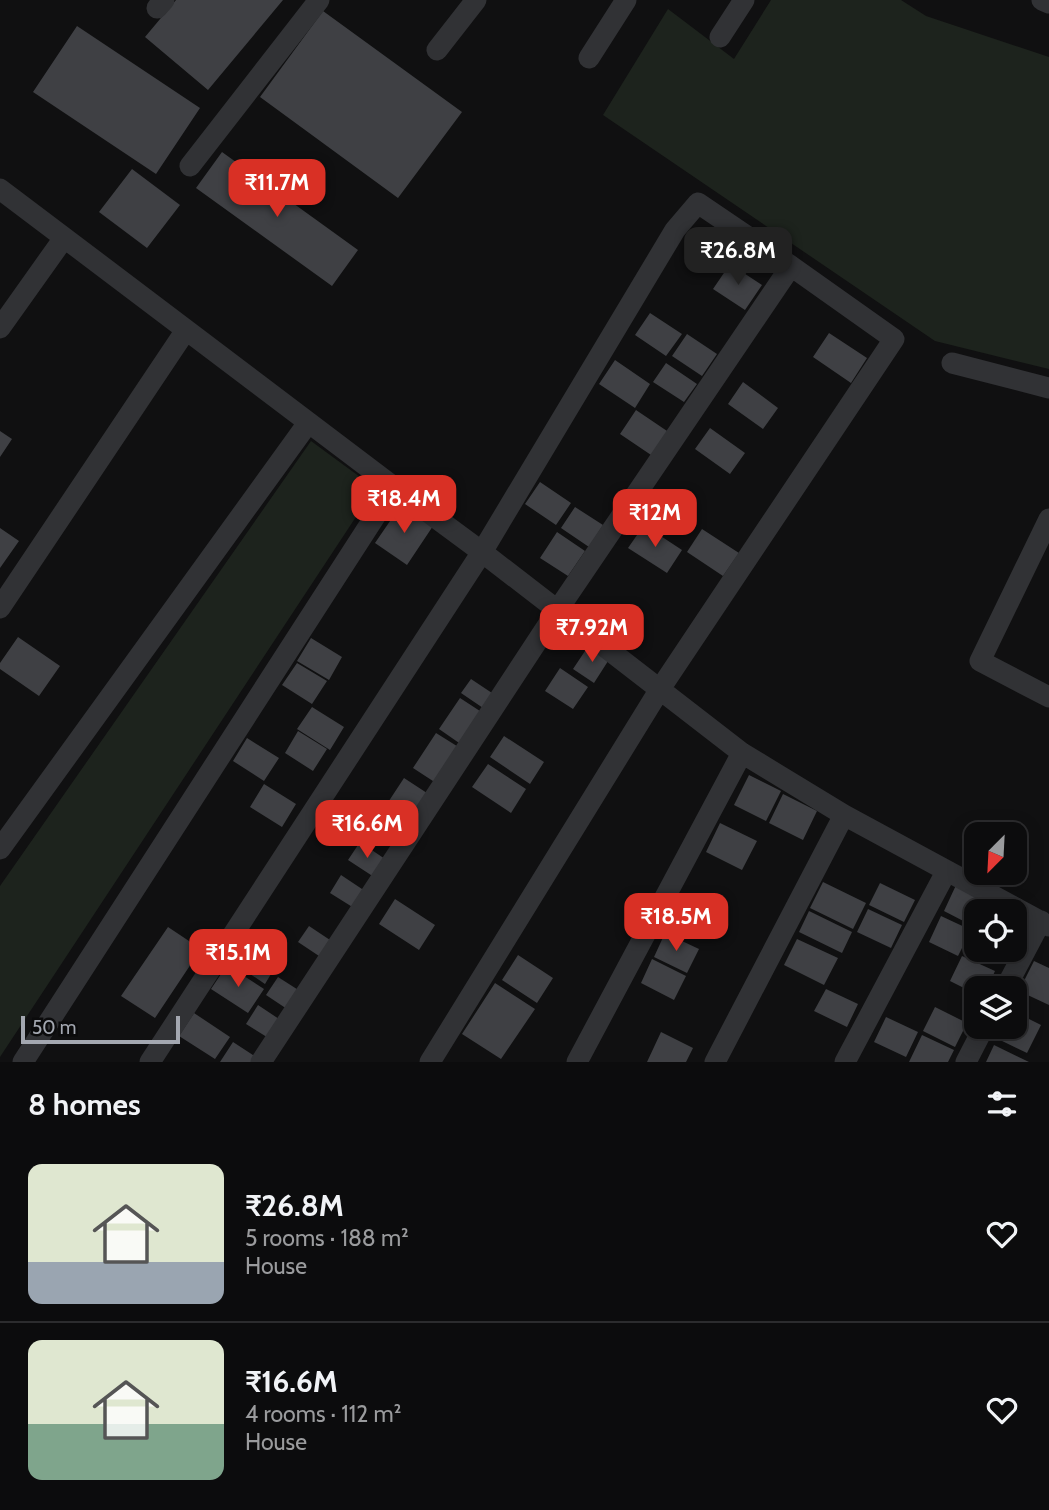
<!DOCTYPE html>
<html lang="en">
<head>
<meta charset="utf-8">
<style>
  :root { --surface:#0c0c0d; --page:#151516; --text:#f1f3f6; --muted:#9a9b9d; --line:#2c2c2e; --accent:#d93025 }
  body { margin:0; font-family:Cabin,sans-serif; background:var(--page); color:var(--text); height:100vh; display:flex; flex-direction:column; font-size:26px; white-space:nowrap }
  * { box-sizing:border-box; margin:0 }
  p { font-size:23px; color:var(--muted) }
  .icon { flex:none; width:38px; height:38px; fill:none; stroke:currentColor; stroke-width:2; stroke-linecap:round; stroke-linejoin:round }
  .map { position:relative; height:1062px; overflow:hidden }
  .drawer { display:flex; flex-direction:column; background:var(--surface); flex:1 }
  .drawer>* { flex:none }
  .needle { width:46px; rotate:204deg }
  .tools { position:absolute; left:964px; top:822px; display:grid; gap:14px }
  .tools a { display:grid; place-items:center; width:63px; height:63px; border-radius:14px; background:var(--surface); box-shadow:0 4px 18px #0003,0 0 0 2px var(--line); font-size:35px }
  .scale { position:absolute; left:21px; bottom:18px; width:159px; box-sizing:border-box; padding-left:7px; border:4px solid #a3a7b0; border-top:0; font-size:19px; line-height:24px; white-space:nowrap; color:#a3a7b0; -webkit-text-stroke:5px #0b0b0c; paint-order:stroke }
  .price { position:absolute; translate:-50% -60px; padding:0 16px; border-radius:14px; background:var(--accent); color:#fff; font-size:23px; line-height:46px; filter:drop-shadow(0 2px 4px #0008) }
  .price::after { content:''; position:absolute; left:50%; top:42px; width:21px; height:16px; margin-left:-10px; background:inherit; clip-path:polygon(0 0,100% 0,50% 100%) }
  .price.active { background:#222; color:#fff }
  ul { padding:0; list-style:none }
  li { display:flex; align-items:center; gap:21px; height:175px; padding:0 28px }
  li+li { border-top:2px solid var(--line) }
  li span { display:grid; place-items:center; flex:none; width:196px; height:140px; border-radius:14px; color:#555 }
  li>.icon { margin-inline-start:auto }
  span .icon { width:84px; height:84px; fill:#fffc; stroke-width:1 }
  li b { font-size:30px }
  h2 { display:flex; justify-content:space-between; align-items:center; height:84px; padding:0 28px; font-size:30px }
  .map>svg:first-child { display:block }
  .green { fill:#1d231d }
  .building { fill:#3f4044 }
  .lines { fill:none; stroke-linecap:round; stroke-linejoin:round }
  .minor { stroke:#313235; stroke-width:21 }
</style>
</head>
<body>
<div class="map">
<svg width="1049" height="1062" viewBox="0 0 1049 1062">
  <rect width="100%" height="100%" fill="#101011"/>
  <path class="green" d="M771,0h130l25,16 123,41v312l-114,-28 -332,-226 65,-106 66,50z
    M311,441l64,47 -375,569v-171z"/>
  <path class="building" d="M176,0h107l-75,90 -63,-53z
    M323,11l139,101 -64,86 -138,-101z
    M77,26l123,82 -44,66 -123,-82z
    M222,152l136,98 -26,36 -136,-98z
    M132,169l48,36 -33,43 -48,-36z
    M730,264l32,21 -17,25 -32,-21z
    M650,313l32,21 -16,22 -31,-21z
    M829,333l38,25 -16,25 -38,-26z
    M687,334l30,20 -15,22 -30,-20z
    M615,360l35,24 -15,24 -36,-24z
    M666,363l31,21 -13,18 -31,-20z
    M743,382l35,26 -15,21 -35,-25z
    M636,410l34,23 -16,24 -34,-23z
    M710,428l35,25 -15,21 -35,-25z
    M0,431l12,8 -12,18z
    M540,482l31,21 -15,22 -31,-21z
    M401,505l32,21 -26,39 -32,-22z
    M575,507l28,18 -14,22 -28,-19z
    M644,525l38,25 -15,23 -39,-25z
    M0,528l19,13 -19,27z
    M702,529l37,24 -16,23 -36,-24z
    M557,532l28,19 -17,25 -28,-18z
    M18,637l42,29 -21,30 -39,-27v-6z
    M311,638l31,19 -13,23 -32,-19z
    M589,645l21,13 -16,25 -21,-14z
    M297,663l30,18 -15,23 -30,-19z
    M560,668l28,19 -15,22 -28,-18z
    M471,679l24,16 -9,15 -25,-17z
    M460,698l23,15 -21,32 -23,-16z
    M312,707l32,20 -14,23 -33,-21z
    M298,731l29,18 -14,22 -28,-18z
    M436,733l24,15 -24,35 -23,-15z
    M504,736l40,26 -14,22 -40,-27z
    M247,738l32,20 -15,23 -31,-20z
    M488,764l38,25 -15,24 -39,-26z
    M749,775l32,16 -15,30 -32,-16z
    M404,778l26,17 -23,35 -26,-17z
    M264,784l32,20 -14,23 -32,-20z
    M783,794l34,17 -14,29 -34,-17z
    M720,823l37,18 -15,29 -36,-18z
    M360,842l25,17 -11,18 -26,-17z
    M341,875l24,16 -11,17 -24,-15z
    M823,882l43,21 -13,26 -43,-21z
    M880,883l35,17 -11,22 -35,-17z
    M957,883l30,14 -7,15h-4v6l-3,8 -29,-15z
    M395,899l40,26 -16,25 -40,-26z
    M868,909l34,16 -11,23 -34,-16z
    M809,911l43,21 -10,21 -43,-21z
    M941,916l30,14 -13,26 -29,-14z
    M309,926l24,16 -11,16 -24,-16z
    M168,927l33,22 -46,69 -34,-22z
    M665,933l34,16 -12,24 -33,-16z
    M797,939l41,19 -14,27 -40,-20z
    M241,940l36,24 -12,20 -37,-25z
    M518,955l35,23 -16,25 -35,-23z
    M962,956l33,15 -8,18h-11v5l-26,-13z
    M652,959l34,17 -12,24 -33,-17z
    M1034,961l15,7v37l-30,-14z
    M227,965l37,24 -16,24 -37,-24z
    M278,977l25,16 -13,18 -24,-16z
    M495,983l40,26 -34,50 -39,-25z
    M826,989l32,15 -11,23 -33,-16z
    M258,1005l24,16 -12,18 -24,-15z
    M935,1007l32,16 -12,24 -32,-16z
    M1015,1012l26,13 -14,28 -29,-14 6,-12h11z
    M194,1013l36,24 -15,22 -36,-23z
    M886,1017l32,15 -12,25 -32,-15z
    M661,1032l32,16 -7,14h-39z
    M922,1035l32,15 -6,12h-39z
    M233,1042l23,15 -4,5h-32z
    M994,1045l35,17h-43z"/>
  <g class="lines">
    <path class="minor" d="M1042,0l7,3
      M157,8l7,-8
      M720,37l24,-37
      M437,50l39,-50
      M589,58l37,-58
      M190,166l129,-166
      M0,189l394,298 88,65 260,201 102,62 205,111
      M0,328l64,-90
      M952,363l97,25
      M1049,519l-69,142 69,36
      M0,608l186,-278
      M0,849l308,-426
      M1005,989l36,-68
      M23,1062l371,-575
      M150,1062l332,-510 193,-322 23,-27 93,63
      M261,1062l296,-451 234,-345 103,73 -234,350 -230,373
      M577,1062l165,-309
      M715,1062l129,-247
      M845,1062l101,-190
      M966,1062l18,-35"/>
  </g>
</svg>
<div class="tools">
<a><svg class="needle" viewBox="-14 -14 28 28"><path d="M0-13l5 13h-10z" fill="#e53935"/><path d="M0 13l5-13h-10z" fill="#9a9b9d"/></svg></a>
<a><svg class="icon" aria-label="locate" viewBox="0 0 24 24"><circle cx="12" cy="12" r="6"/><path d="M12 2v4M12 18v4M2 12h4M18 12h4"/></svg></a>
<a><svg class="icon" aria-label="layers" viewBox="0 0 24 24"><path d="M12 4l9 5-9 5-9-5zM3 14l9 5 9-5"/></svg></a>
</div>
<div class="scale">50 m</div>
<b class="price" style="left:277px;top:219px">₹11.7M</b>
<b class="price active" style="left:738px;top:287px">₹26.8M</b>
<b class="price" style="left:404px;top:535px">₹18.4M</b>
<b class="price" style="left:655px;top:549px">₹12M</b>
<b class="price" style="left:592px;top:664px">₹7.92M</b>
<b class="price" style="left:367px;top:860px">₹16.6M</b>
<b class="price" style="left:676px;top:953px">₹18.5M</b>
<b class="price" style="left:238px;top:989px">₹15.1M</b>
</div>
<section class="drawer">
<h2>8 homes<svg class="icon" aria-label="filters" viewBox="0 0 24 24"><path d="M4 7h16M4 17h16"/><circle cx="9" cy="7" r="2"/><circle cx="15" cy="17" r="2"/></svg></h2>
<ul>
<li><span style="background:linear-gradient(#dfe7d0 70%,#9aa5b1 0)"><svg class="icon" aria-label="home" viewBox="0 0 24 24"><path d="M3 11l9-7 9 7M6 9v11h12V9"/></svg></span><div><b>₹26.8M</b><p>5 rooms · 188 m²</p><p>House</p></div><svg class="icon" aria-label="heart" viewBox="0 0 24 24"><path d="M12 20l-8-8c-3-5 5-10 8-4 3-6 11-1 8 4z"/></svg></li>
<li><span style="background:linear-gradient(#dfe7d0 60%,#7fa58c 0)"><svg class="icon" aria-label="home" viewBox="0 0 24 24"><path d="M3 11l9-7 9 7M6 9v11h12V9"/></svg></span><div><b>₹16.6M</b><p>4 rooms · 112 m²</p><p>House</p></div><svg class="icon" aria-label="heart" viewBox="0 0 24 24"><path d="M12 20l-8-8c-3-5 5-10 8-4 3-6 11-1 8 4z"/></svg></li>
</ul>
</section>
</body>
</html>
